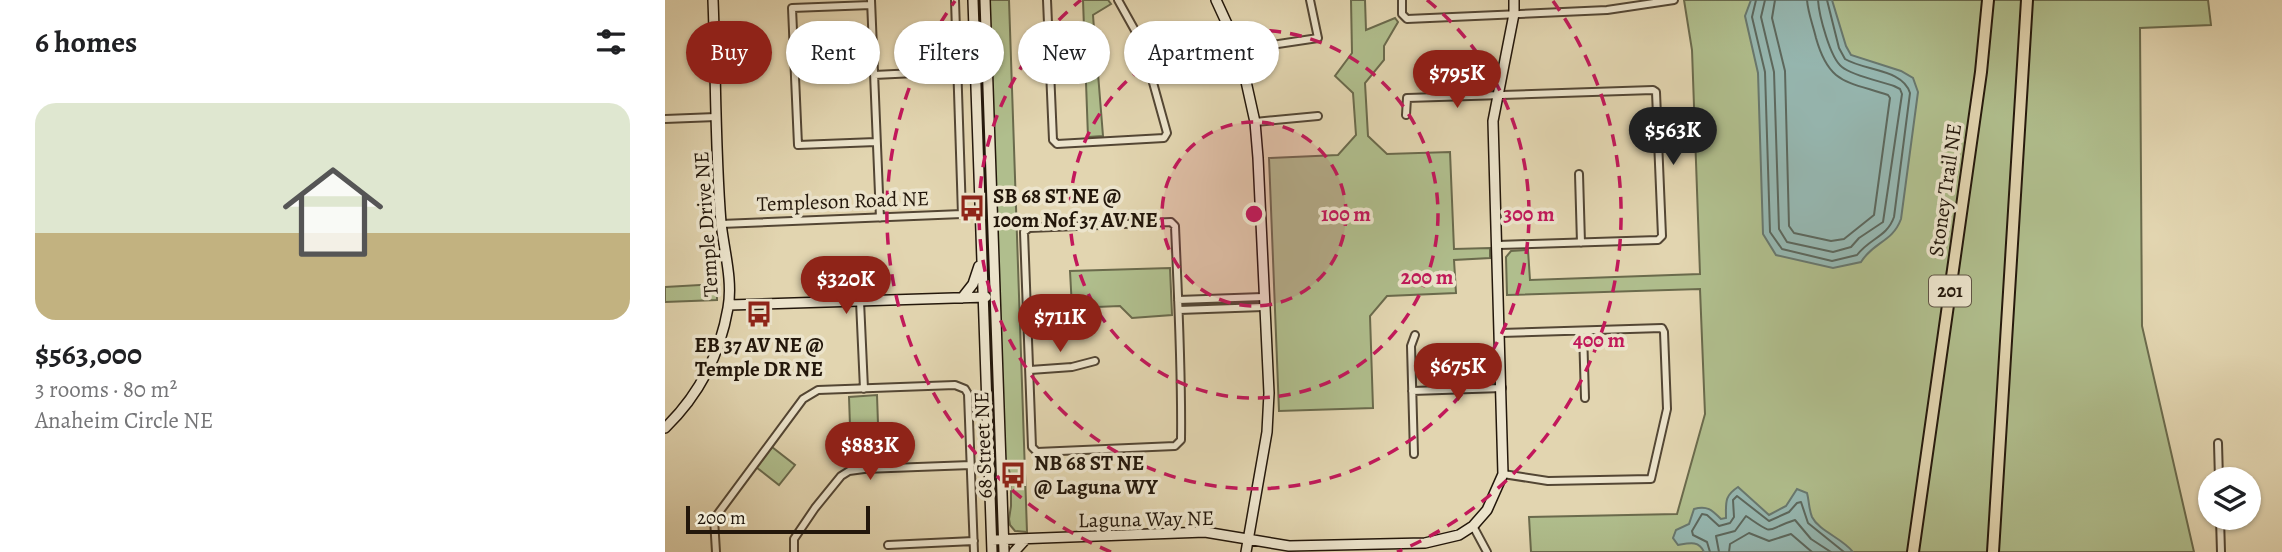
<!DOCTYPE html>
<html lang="en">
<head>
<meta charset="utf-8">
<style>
  :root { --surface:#fff; --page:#f2f2f2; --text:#202124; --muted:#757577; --line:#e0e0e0; --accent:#8f2418 }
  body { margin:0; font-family:Alegreya,serif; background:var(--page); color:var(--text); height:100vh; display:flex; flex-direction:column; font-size:26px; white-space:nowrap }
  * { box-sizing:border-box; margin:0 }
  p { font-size:23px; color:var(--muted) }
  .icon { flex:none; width:38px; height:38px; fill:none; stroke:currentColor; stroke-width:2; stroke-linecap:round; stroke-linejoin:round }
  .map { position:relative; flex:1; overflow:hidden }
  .drawer { display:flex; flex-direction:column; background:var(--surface); width:665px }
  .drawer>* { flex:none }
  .guide { position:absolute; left:21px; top:21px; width:665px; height:63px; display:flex; gap:14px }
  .fabs { position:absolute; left:1533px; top:467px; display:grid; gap:14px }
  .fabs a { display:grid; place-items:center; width:63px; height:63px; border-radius:50%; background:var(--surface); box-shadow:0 2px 5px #0004; font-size:35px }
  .scale { position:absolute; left:21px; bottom:18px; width:184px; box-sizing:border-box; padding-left:7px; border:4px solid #23170b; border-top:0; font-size:19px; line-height:24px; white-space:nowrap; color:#23170b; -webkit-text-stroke:5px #ece4cc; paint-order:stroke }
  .price { position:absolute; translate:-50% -60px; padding:0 16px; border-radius:24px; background:var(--accent); color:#fff; font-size:23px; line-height:46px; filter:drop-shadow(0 2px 4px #0008) }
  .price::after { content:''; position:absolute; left:50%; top:42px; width:21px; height:16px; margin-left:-10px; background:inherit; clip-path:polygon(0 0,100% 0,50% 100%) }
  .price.active { background:#222; color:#fff }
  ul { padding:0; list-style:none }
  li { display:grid; align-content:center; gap:14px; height:371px; padding:0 35px }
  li+li { border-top:2px solid var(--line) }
  li span { display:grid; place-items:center; height:217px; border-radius:21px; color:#555 }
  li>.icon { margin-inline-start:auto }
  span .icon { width:126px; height:126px; fill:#fffc; stroke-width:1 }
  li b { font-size:30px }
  h2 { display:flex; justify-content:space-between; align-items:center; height:84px; padding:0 35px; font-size:30px }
  .chip { padding:0 24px; border-radius:32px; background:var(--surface); box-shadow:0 2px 5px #0004; font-size:24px; line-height:63px }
  .chip.active { background:var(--accent); color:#fff }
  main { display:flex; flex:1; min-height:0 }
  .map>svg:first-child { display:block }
  .green { fill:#b0be8d; stroke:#6a6a4c; stroke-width:2 }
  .water { fill:#96b8b2; stroke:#68786f; stroke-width:2 }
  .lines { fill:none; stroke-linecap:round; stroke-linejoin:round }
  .shore { stroke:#5c685e; stroke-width:2 }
  .street-casing { stroke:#534634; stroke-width:10 }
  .secondary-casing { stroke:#23170b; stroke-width:12 }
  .highway-casing { stroke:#23170b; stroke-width:14 }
  .street { stroke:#ece4cc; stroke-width:6 }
  .secondary { stroke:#ece4cc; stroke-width:9 }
  .highway { stroke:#e2d5b0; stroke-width:10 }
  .ring { fill:none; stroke:#c2185b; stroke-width:3.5; stroke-dasharray:12 9 }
  .labels { text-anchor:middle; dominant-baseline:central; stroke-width:7; stroke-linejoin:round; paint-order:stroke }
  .shield { fill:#ece4cc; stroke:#5f5445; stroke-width:2 }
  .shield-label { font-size:19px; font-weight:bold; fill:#23170b }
  .street-label { font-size:21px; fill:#23170b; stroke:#ece4cc }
  .poi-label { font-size:21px; font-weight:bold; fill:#23170b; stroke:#ece4cc; text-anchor:start }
  .centre { fill:#c2185b; stroke:#ece4cc; stroke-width:3.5 }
  .ring-label { font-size:21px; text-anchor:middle; font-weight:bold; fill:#c2185b; stroke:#ece4cc; stroke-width:7; stroke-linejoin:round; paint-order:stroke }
</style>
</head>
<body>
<main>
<section class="drawer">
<h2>6 homes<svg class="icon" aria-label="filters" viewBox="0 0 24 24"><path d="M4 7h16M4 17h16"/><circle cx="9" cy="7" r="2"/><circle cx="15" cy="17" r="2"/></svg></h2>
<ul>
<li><span style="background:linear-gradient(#dfe7d0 60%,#c2b280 0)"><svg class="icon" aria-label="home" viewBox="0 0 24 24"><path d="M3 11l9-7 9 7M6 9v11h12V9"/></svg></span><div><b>$563,000</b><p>3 rooms · 80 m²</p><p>Anaheim Circle NE</p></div></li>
</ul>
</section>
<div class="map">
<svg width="1617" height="552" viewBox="0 0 1617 552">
  <rect width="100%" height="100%" fill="#e2d5b0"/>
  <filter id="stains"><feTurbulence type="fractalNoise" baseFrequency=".00286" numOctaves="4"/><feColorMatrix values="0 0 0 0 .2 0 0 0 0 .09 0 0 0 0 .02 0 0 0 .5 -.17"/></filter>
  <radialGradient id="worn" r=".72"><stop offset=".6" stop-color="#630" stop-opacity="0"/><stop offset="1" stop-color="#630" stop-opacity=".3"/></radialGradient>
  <path class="green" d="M324,0h20l18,532 -12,-1 -5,-6 -1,-6 2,-13v-29l-6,-19z
    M418,0h25l3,4 -18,11 1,14 6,10 -3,22 6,75 -15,1z
    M686,0h14l1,30 29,-12 3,4 -14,24v14l-19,23 3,53 19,18 63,-2 4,97 36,-1v10l-36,2 2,33 -69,3 -17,20 3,92 -94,3 -10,-253 69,-3 18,-20 -3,-42 -18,-17 17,-23z
    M1019,0h524l3,25 -71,3 2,298 52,226h-663l-2,-35 148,-3 28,-100 -5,-125 -193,6 -1,-38 5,-6 17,-1 2,30 170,-6 -8,-224z
    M505,268l2,47 -40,3 -12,-12 -48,2 -2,-37z
    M52,284v16l-52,2v-15z
    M212,395l1,29 -28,2 -1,-29z
    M107,447l23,18 -16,20 -23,-18z"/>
  <path class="water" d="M1086,0h81l14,46 5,9 50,16 12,7 5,14 -17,127c-9,24 -27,22 -40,43l-28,6 -57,-13 -13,-21 -5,-161 -13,-57z
    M1073,487l31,28 17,-9 11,-17 10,4c2,7 2,17 5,24 7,14 30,21 41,35h-149c-5,-12 -15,-9 -26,-7l-5,-7 3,-8 13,-6 5,-15c13,-4 18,1 27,10l5,-1c0,-15 -2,-22 12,-31z"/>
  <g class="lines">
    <path class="shore" d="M1091,0l-4,17 13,55 5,160 12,17 50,12 25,-6c13,-17 30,-18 37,-38l16,-124c-7,-24 -45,-22 -65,-34l-6,-11 -12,-48
      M1100,0l-4,17 13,55 5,157 8,13 46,10 18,-5 8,-9 24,-16 19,-128 -2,-5 -6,-3c-14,-5 -41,-10 -52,-19 -12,-9 -23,-52 -24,-67
      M1110,0l-3,18 13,53 4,155 5,7 37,8 13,-2 30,-24 16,-117 -2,-3c-42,-14 -59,-11 -72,-57 -3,-13 -8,-25 -9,-38
      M1045,552l-3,-10 -14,-7 -1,-4 10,-17 5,1 12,11 11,-3 4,-6 -1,-17 4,-4 32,25 20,-9 8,-9 4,-1 7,21 36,29
      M1054,552l-3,-16 19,-5 11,-15c31,21 17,14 49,4l16,19 20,13
      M1064,552l1,-8 19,-11 20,8 22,-7 21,18"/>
    <g class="street-casing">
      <path id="street" d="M206,0l9,218
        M382,0l6,140 4,4 107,-6 3,-5 -25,-90 -24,-43
        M737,0v14l5,5 200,-9 67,-10
        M206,5l-79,3 6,137 78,-3
        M574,50l79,-12 -8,-38
        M469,65l15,-3
        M209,75l83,-4
        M741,115l1,-17 246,-8 3,2 6,144 -4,4 -160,5
        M0,119l51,-2
        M590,122l63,-6
        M914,174l2,69
        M506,222l4,4c3,71 7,143 6,214l-6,6 -138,6 -5,-5 -8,-215 5,-4z
        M56,224l241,-10 -7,-214
        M513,300l85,-3
        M195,301l4,88
        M514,310l84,-3
        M918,331l2,67
        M836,333l161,-5 2,4 3,77 -16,70 -103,2 -45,-7
        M365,370l42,-3 23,-6
        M747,391l90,-3
        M1553,443l1,37
        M749,454l-3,-108 4,-11
        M1555,518l1,34
        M808,526l14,26
        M223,545l86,-4
        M51,552l-2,-33 89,-120 15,-9 137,-5 10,4 3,5 6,158
        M129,552v-13l21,-31 26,-32 8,-5 15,-2 107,-4"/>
    </g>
    <g class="secondary-casing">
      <path id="secondary" d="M308,0l19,552
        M320,0l19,552
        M551,0l23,50 16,72 3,36 11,235 -2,39 -21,120
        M297,298l11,-14 6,-18
        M64,305l257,-8
        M0,428c34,-33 55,-74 63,-120 5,-27 -4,-58 -7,-85 -6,-74 -5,-149 -8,-223
        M327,540l213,-8 84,14 136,-3 34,-8 14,-9 14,-16 16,-36 -10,-353 21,-107v-14
        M349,552l11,-12"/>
    </g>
    <g class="highway-casing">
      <path id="highway" d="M1248,552l68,-480 7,-72
        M1328,552l34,-552"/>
    </g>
    <use href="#street" class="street"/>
    <use href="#secondary" class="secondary"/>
    <use href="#highway" class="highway"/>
  </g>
  <circle cx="589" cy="214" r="92" fill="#c2185b" fill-opacity=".12"/>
  <g class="ring">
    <circle cx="589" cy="214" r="92"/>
    <circle cx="589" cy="214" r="184"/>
    <path d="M762 0A275 275 0 1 1 416 0"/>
    <path d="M446 552A367 367 0 0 1 290 1M888 1A367 367 0 0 1 732 552"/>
  </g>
  <defs>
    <g id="bus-bare" transform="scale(2.1)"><path d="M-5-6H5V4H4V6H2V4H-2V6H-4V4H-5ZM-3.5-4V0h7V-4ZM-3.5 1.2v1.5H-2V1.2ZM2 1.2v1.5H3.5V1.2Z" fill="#8f2418" stroke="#ece4cc" stroke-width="2.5" paint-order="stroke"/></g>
  </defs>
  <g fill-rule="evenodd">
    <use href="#bus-bare" x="307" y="208"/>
    <use href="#bus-bare" x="94" y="314"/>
    <use href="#bus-bare" x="348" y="475"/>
  </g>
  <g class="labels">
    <rect class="shield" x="1264" y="275.5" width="42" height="31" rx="5"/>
    <g class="shield-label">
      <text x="1285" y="291">201</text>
    </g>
    <g class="street-label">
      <text transform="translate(1280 190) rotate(-82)">Stoney Trail NE</text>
      <text transform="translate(178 201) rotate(-2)">Templeson Road NE</text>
      <text transform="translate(41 224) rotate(-94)">Temple Drive NE</text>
      <text transform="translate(318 445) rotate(-92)">68 Street NE</text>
      <text transform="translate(481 519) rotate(-1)">Laguna Way NE</text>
    </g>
    <g class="poi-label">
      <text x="328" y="196">SB 68 ST NE @<tspan x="328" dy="24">100m Nof 37 AV NE</tspan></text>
      <text x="94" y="345" text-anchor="middle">EB 37 AV NE @<tspan x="94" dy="24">Temple DR NE</tspan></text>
      <text x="369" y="463">NB 68 ST NE<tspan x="369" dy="24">@ Laguna WY</tspan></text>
    </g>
  </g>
  <circle cx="589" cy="214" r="10" class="centre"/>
  <g class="ring-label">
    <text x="681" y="221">100 m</text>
    <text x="864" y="221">300 m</text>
    <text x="762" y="284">200 m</text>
    <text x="934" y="347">400 m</text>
  </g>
  <rect width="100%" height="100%" filter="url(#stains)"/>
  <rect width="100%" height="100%" fill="url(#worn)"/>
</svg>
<div class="fabs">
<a><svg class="icon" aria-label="layers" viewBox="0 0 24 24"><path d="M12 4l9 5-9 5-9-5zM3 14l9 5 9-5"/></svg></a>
</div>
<div class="scale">200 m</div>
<b class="price" style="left:792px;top:110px">$795K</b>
<b class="price active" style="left:1008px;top:167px">$563K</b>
<b class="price" style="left:181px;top:316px">$320K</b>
<b class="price" style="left:395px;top:354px">$711K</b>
<b class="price" style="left:793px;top:403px">$675K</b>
<b class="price" style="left:205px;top:482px">$883K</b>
<div class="guide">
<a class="chip active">Buy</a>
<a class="chip">Rent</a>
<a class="chip">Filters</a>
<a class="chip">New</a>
<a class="chip">Apartment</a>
</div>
</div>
</main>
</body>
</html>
